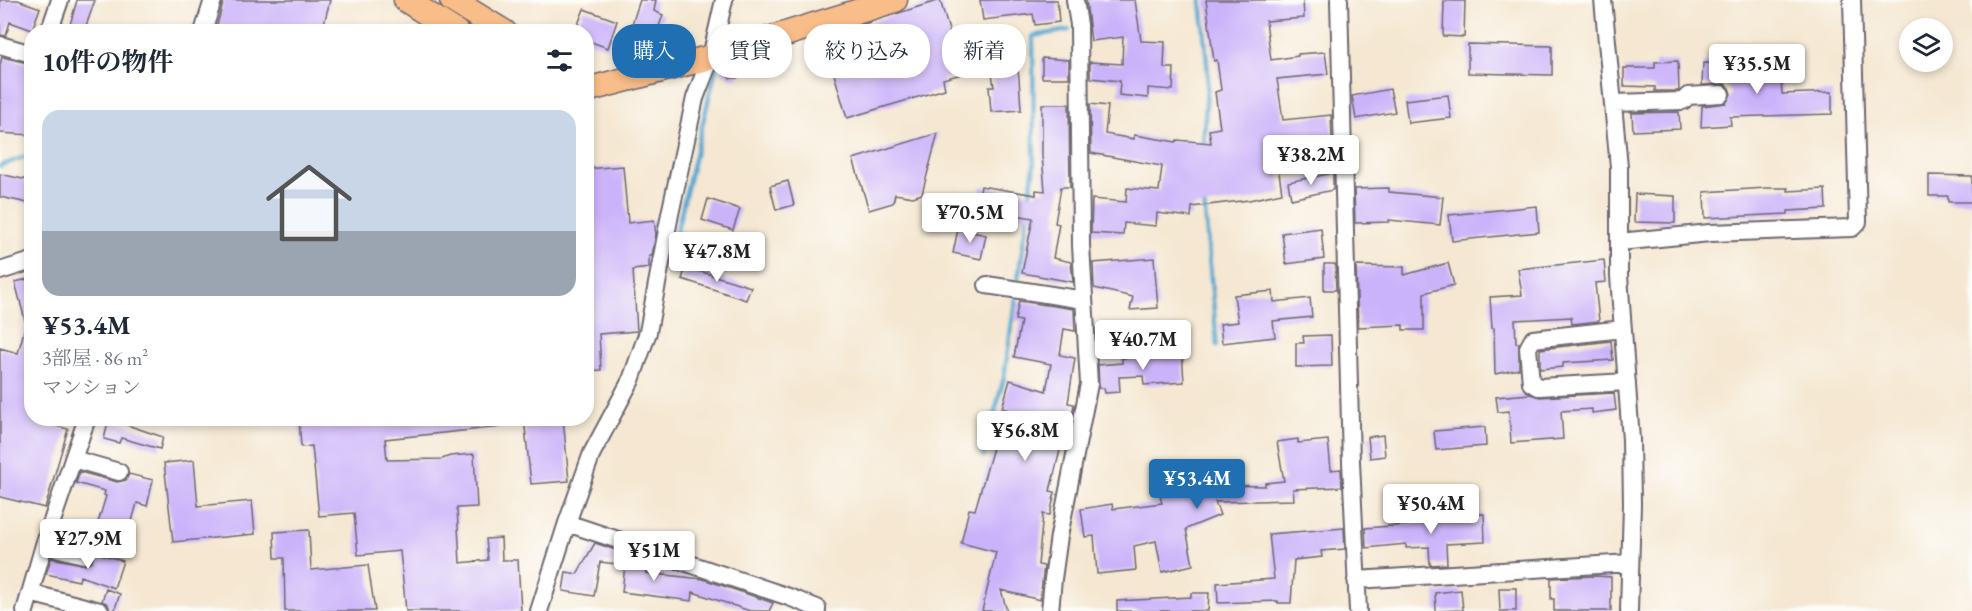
<!DOCTYPE html>
<html lang="ja">
<head>
<meta charset="utf-8">
<style>
  :root { --surface:#fff; --page:#f2f2f3; --text:#1f2937; --muted:#747a83; --line:#e0e1e3; --accent:#1f6fb2 }
  body { margin:0; font-family:"EB Garamond","Noto Serif JP",serif; background:var(--page); color:var(--text); height:100vh; display:flex; flex-direction:column; font-size:22px; white-space:nowrap }
  * { box-sizing:border-box; margin:0 }
  p { font-size:20px; color:var(--muted) }
  .icon { flex:none; width:33px; height:33px; fill:none; stroke:currentColor; stroke-width:2; stroke-linecap:round; stroke-linejoin:round }
  .map { position:relative; flex:1; overflow:hidden }
  .side { position:absolute; left:24px; top:24px; width:570px; height:402px; display:flex; flex-direction:column; background:var(--surface); border-radius:24px; box-shadow:0 3px 9px #0003 }
  .side>* { flex:none }
  .banner { position:absolute; left:612px; top:24px; width:570px; height:54px; display:flex; gap:12px }
  .tools { position:absolute; left:1899px; top:18px; display:grid; gap:12px }
  .tools a { display:grid; place-items:center; width:54px; height:54px; border-radius:50%; background:var(--surface); box-shadow:0 3px 9px #0003; font-size:30px }
  .price { position:absolute; translate:-50% -51px; padding:0 14px; border-radius:6px; background:#fff; color:#222; font-size:20px; line-height:39px; filter:drop-shadow(0 2px 3px #0008) }
  .price::after { content:''; position:absolute; left:50%; top:36px; width:18px; height:14px; margin-left:-9px; background:inherit; clip-path:polygon(0 0,100% 0,50% 100%) }
  .price.active { background:var(--accent); color:#fff }
  ul { padding:0; list-style:none }
  li { display:grid; align-content:center; gap:12px; height:318px; padding:0 18px }
  li+li { border-top:2px solid var(--line) }
  li span { display:grid; place-items:center; height:186px; border-radius:18px; color:#555 }
  li>.icon { margin-inline-start:auto }
  span .icon { width:108px; height:108px; fill:#fffc; stroke-width:1 }
  li b { font-size:26px }
  h2 { display:flex; justify-content:space-between; align-items:center; height:72px; padding:0 18px; font-size:26px }
  .tag { padding:0 21px; border-radius:24px; background:var(--surface); box-shadow:0 3px 9px #0003; font-size:21px; line-height:54px }
  .tag.active { background:var(--accent); color:#fff }
  .map>svg:first-child { display:block }
  .lines { fill:none; stroke-linecap:round; stroke-linejoin:round }
  .stream { stroke:#56a7d1; stroke-width:4.5 }
  .building { fill:#cbb3fa }
  .minor-casing { stroke:#6c6770; stroke-width:20 }
  .highway-casing { stroke:#6c6770; stroke-width:27 }
  .minor { stroke:#fff; stroke-width:16 }
  .highway { stroke:#f8bd89; stroke-width:24 }
</style>
</head>
<body>
<div class="map">
<svg width="1972" height="611" viewBox="0 0 1972 611">
  <rect width="100%" height="100%" fill="#fdfcf7"/>
  <filter id="ink" filterUnits="userSpaceOnUse"><feTurbulence type="fractalNoise" baseFrequency=".0167" numOctaves="2"/><feDisplacementMap in="SourceGraphic" scale="12" xChannelSelector="R" yChannelSelector="G"/><feConvolveMatrix kernelMatrix="1 2 1 2 8 2 1 2 1" color-interpolation-filters="sRGB"/></filter>
  <filter id="wash" filterUnits="userSpaceOnUse"><feTurbulence type="fractalNoise" baseFrequency=".008" numOctaves="4" result="noise"/><feDisplacementMap in="SourceGraphic" scale="24" xChannelSelector="R" yChannelSelector="G"/><feGaussianBlur stdDeviation="1.35" result="paint"/><feColorMatrix in="noise" values="0 0 0 0 0 0 0 0 0 0 0 0 0 0 0 0 0 1.4 0 .05"/><feComposite in="paint" operator="in"/></filter>
  <g filter="url(#wash)">
    <rect width="100%" height="100%" fill="#f5e7d1"/>
    <g class="lines">
      <path class="stream" d="M1201,0l7,74 -5,74
        M0,166l32,-12
        M1029,200l5,-34 -1,-130 36,-6
        M1204,201l13,144
        M669,263l48,-199
        M1017,286l11,-75
        M983,456l21,-78 12,-84"/>
    </g>
    <g id="blocks">
      <path class="building" d="M0,0h18l22,8 -8,22 -22,-8 -4,14 -6,-1z
        M77,0h18l-11,32h-16z
        M224,0h106l-8,32h-107z
        M640,0h16l-2,11 9,4 -8,23 -25,-8z
        M940,0l22,74 -19,5 2,10 -98,29 -24,-81z
        M980,0h77l2,22 -24,3 -2,-11 -50,6z
        M1086,0h49l6,41 24,1 -1,26h10l-1,22 -25,-2v10l-29,-3 1,-14 -30,-3v-16l32,2 1,-27 -32,4z
        M1206,0h97l1,18 -38,3 5,39 27,-4v-2l27,-2 3,22 -51,5 6,41 48,-5 1,25 -57,6 7,47 -33,7 -57,7 -1,10 -34,-4 -1,13 -32,-3 -1,12 -32,-2 1,-34 34,3 1,-14 32,3 3,-25 -71,-13 -1,-49 18,2 -3,28 29,5v-4l42,7 1,-2 34,3 -2,-13 11,-2 -5,-36 6,-2 -4,-30 -3,1z
        M1444,1h21l-1,36 -21,-1z
        M584,9l33,12 -9,27 -22,-8v-8h-11z
        M1014,41l5,37 2,32 -30,2 -2,-25h5l-6,-42z
        M1468,44l84,2v29l-84,-2z
        M2,57l30,7v71l-32,-2v-68z
        M1042,58l27,2v18h-27z
        M1678,61l1,30h-24v-4l-31,-1v-18h31v-6z
        M742,62v11l-5,5h-7l-8,-6 -1,-3z
        M1703,63l57,1v2l20,-2 2,30 50,-2v22l-102,3 1,8 -30,2 1,-21 24,-3 5,-9 -2,-6 -4,-4 -23,1z
        M1390,89l5,23 -39,7 -4,-23z
        M1448,95l3,23 -43,5 -3,-23z
        M1042,104h27l1,83h-9l-6,36 4,1 -6,34 18,4 2,20 -51,-9 11,-55 -56,-10 4,-22 55,9v-5l9,1 -3,-36z
        M1679,112l1,17 -47,2 -1,-18z
        M938,133l-16,61 -9,3 -18,-3 -2,9 -24,7 -16,-51z
        M623,166l5,57 26,-3 2,14 -4,22h-3v12l-16,2 4,61 -38,3 2,36 -15,1v-202z
        M1333,173v17l-42,9 -3,-17z
        M0,174l32,7 -4,22 -28,-6z
        M1929,175l43,1v26h-24v-6h-19z
        M788,181l6,24 -18,5 -6,-24z
        M1389,188v4l54,5 -3,28 -51,-5v2l-34,1 -1,-34z
        M1766,188h22v3l37,-2 1,20 -38,2v3l-83,4 -1,-26z
        M1635,194l40,2v27l-41,-1z
        M708,199l32,10 -7,21 -31,-10z
        M1537,206l2,26 -87,9 -3,-26z
        M1321,228l3,31 -38,5 -4,-31z
        M958,229l28,6 -5,24 -28,-6z
        M1154,258l4,50 -28,2 3,-13 -39,-9 -1,-25z
        M1604,260l2,22 -11,1 4,38 -27,3 -1,-7 -56,3 1,23h3v26l-24,5 -1,-46h-2l-2,-31 32,-2 -4,-26z
        M1448,263l6,22 -30,8v37h-21v-5l-45,2 -2,-61 48,1v8z
        M1324,264h11l1,26h-12z
        M686,267l65,20 -5,13 -64,-21z
        M32,278v142l36,9 -23,79 -45,-11v-149l18,5 8,-29 -11,-42z
        M1273,291l1,11 36,-4 2,19 -39,4 2,16 -53,6 -2,-19 18,-2 -4,-27z
        M1019,301l55,8 1,22 -11,-2 -4,26 15,3 -7,45 6,1 -3,19 -4,-1 -17,69 5,1 -5,23 -7,-1 -5,51 6,1 -4,34 -39,-10 6,21h-25l14,-59 -35,-9 8,-34 6,1 22,-76 37,10 6,-25 -38,-11 8,-28 36,11 5,-27 -37,-7 7,-36 -6,-1z
        M1331,335l1,31 -36,1v-24h8l-1,-7z
        M1611,341l2,19 -50,3v4l-23,2v-20z
        M1182,352l2,30 -40,3 -1,-9 -24,1 1,15 -15,1 -1,-5h-5l-1,-23 24,-2v-5z
        M1614,393l2,17 -24,3v-4l-31,2 2,28 -52,4 -2,-32 -11,1 -2,-15 34,-3 10,3z
        M299,418h201v9l-115,12 2,21 55,-1 8,-3 24,-2 3,53 -20,1 3,55 28,-3 -2,-21 15,-1 1,22h16l3,51h-115l-6,-60 -42,4 -4,-42 -35,3 -7,-70 -11,1z
        M524,418h39l6,63 -38,3z
        M109,419l54,18 -3,12 -39,-11 -2,5 -15,-4z
        M1485,427l1,19 -50,4 -2,-19z
        M1383,435l2,21 -15,2 -2,-21z
        M1298,439v4l30,-3 3,30 10,-1 1,18 -49,2 1,11 -79,2 5,13 -34,14 7,36 -31,7 -6,-31 -22,5 2,24 -39,4 -3,-38 -9,1 -4,-28 31,-5 1,5 49,-6 -2,-6 22,-7 -2,-8 25,-8 4,11 56,1v-3l19,-2 -7,-39z
        M194,460l4,46 54,-5 3,33 -82,8 -9,-79z
        M80,472l37,10 9,-2 3,-6 24,6 -6,26 -10,-3 -9,33 -31,-10 9,-30 -2,-1 1,-4 -29,-8z
        M1484,514l1,28 -39,2 1,20 -17,1 -1,-18 -23,1v-4l-40,4 -1,-20 40,-3v-2l23,-1 -1,-6z
        M1344,528l1,21 -24,2 1,6 -28,3 -3,43h-13v-2l-60,2 -1,-20 57,-4 -5,-45z
        M309,530l2,40 57,-5 7,46h-90l-1,-53h-9l-1,-26z
        M595,543l57,19 -6,11 57,6 70,24 -4,8h-19l-57,-19 -1,9 -70,-9 3,-27 -25,-3 -6,34 -31,-5 3,-19 11,2z
        M94,552l29,9 -9,27 -34,-12 -1,5 -33,-7 5,-16 35,7 6,-3z
        M1595,576l16,1v34h-57v-12h-3v-21z
        M1499,588h17v23h-16z
        M106,589l14,5 -6,17h-4l-2,-7 -6,-3z
        M1461,590l2,20 -27,1 -1,-18z
        M1191,593h18l-1,18h-91v-10l74,-4z"/>
    </g>
  </g>
  <g filter="url(#ink)">
    <use href="#blocks" fill-opacity="0" stroke="#6c6770" stroke-width="1.5"/>
    <g class="lines">
      <g class="minor-casing">
        <path id="minor" d="M1339,0l12,462 7,149
          M1603,0l16,167v109l12,164 1,64 -3,107
          M49,32l11,-32
          M203,32l10,-32
          M0,45l32,9
          M1613,103l70,-2 5,-5 33,-2
          M1619,242l91,-9 142,-5 6,-6 -6,-222
          M0,271l32,-10
          M987,285l97,15
          M1623,329l-90,10 -5,9 3,35 8,4 88,-5
          M73,459l46,13
          M567,523l222,74 28,11v3
          M44,545l40,10
          M1356,580l274,-17
          M30,593l70,18
          M25,611l19,-66 43,-127
          M539,611l28,-88 25,-70 39,-73 17,-48 22,-118 25,-116 16,-41 13,-57
          M1050,611l3,-32 6,-43 30,-152 -8,-139 -2,-220 -4,-25"/>
      </g>
      <g class="highway-casing">
        <path id="highway" d="M406,0l50,32
          M452,0l52,32
          M586,90l125,-33 184,-57"/>
      </g>
      <use href="#minor" class="minor"/>
      <use href="#highway" class="highway"/>
    </g>
  </g>
</svg>
<div class="tools">
<a><svg class="icon" aria-label="layers" viewBox="0 0 24 24"><path d="M12 4l9 5-9 5-9-5zM3 14l9 5 9-5"/></svg></a>
</div>
<b class="price" style="left:1757px;top:95px">¥35.5M</b>
<b class="price" style="left:1311px;top:186px">¥38.2M</b>
<b class="price" style="left:970px;top:244px">¥70.5M</b>
<b class="price" style="left:717px;top:283px">¥47.8M</b>
<b class="price" style="left:1143px;top:371px">¥40.7M</b>
<b class="price" style="left:1025px;top:462px">¥56.8M</b>
<b class="price active" style="left:1197px;top:510px">¥53.4M</b>
<b class="price" style="left:1431px;top:535px">¥50.4M</b>
<b class="price" style="left:88px;top:570px">¥27.9M</b>
<b class="price" style="left:654px;top:582px">¥51M</b>
<div class="banner">
<a class="tag active">購入</a>
<a class="tag">賃貸</a>
<a class="tag">絞り込み</a>
<a class="tag">新着</a>
</div>
<section class="side">
<h2>10件の物件<svg class="icon" aria-label="filters" viewBox="0 0 24 24"><path d="M4 7h16M4 17h16"/><circle cx="9" cy="7" r="2"/><circle cx="15" cy="17" r="2"/></svg></h2>
<ul>
<li><span style="background:linear-gradient(#c9d6e8 65%,#9aa5b1 0)"><svg class="icon" aria-label="home" viewBox="0 0 24 24"><path d="M3 11l9-7 9 7M6 9v11h12V9"/></svg></span><div><b>¥53.4M</b><p>3部屋 · 86 m²</p><p>マンション</p></div></li>
</ul>
</section>
</div>
</body>
</html>
